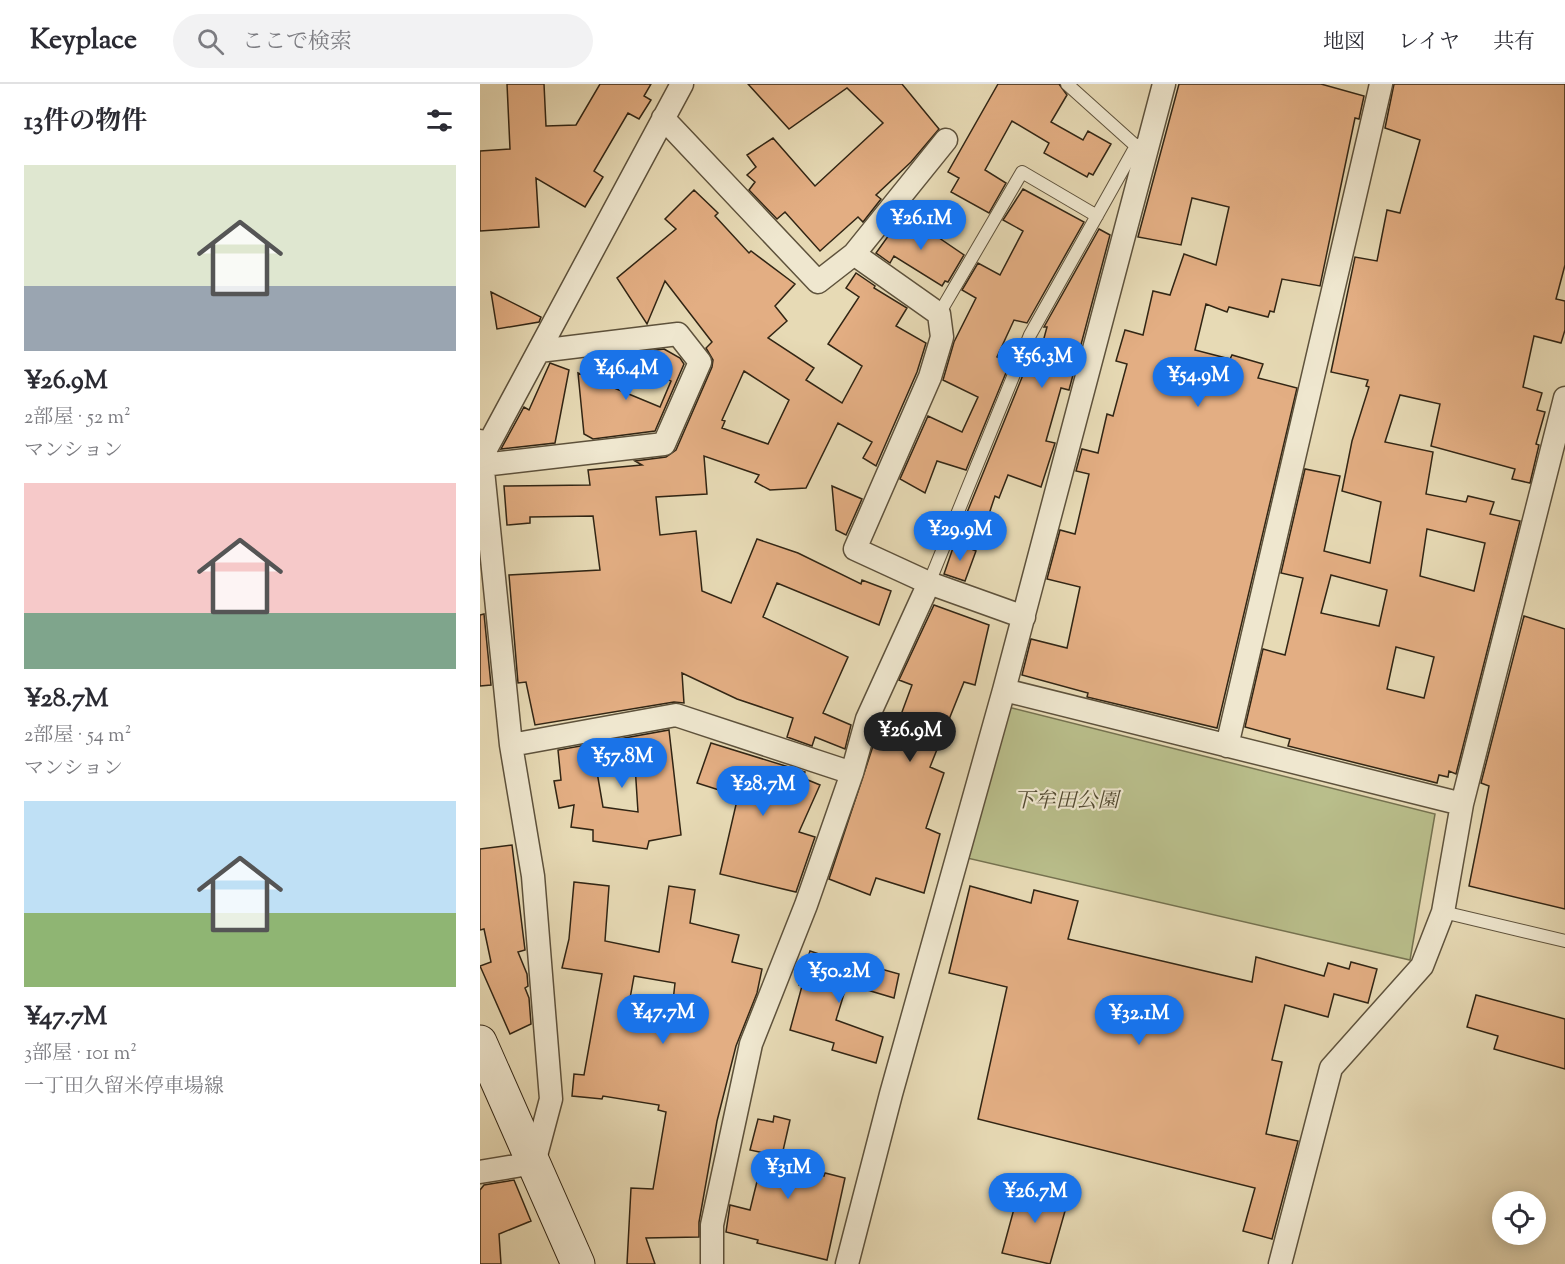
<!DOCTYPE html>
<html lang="ja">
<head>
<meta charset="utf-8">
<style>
  :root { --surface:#fff; --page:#f2f2f3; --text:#2b2b33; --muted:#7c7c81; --line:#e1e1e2; --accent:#1a73e8 }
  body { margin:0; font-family:"Sorts Mill Goudy","Noto Serif JP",serif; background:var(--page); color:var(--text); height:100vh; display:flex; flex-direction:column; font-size:22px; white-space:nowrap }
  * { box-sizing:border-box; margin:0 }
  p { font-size:20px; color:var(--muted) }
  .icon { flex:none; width:33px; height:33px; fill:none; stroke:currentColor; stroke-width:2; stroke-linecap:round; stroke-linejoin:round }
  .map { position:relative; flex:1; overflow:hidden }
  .panel { display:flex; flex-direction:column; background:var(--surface); width:480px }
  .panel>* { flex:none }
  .fabs { position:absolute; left:1012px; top:1107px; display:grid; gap:12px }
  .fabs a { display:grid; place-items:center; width:54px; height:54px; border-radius:50%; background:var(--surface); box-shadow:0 3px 15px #0003; font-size:30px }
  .price { position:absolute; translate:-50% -51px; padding:0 14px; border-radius:21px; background:var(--accent); color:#fff; font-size:20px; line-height:39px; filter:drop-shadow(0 2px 3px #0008) }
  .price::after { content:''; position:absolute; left:50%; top:36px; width:18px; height:14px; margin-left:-9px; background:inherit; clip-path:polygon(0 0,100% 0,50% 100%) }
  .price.active { background:#222; color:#fff }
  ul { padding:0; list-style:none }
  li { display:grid; align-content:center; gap:12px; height:318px; padding:0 24px }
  li span { display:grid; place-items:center; height:186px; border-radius:0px; color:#555 }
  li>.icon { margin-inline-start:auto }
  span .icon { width:108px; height:108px; fill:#fffc; stroke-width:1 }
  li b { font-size:26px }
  h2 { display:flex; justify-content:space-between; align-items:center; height:72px; padding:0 24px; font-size:26px }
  header { display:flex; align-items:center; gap:36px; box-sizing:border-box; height:84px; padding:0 30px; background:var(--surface); border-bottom:2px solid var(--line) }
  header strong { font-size:28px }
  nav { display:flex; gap:33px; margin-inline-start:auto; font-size:21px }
  .search { width:420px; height:54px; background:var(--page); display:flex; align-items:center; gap:15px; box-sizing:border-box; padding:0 21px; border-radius:33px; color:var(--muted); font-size:22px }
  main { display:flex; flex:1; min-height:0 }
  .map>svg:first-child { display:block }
  .green { fill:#b9be8b; stroke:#757250; stroke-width:1.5 }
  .building { fill:#e3ae83; stroke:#312514; stroke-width:1.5; fill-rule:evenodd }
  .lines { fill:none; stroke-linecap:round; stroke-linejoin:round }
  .lane-casing { stroke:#5e523c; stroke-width:14 }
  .street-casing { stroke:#5e523c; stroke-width:25 }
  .secondary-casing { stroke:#312514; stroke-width:35 }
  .lane { stroke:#efe7cf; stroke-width:12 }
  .street { stroke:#efe7cf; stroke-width:22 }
  .secondary { stroke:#efe7cf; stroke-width:33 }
  .labels { text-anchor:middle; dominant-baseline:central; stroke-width:4.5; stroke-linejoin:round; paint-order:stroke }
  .park-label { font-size:21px; font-style:italic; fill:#534b32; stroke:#efe7cf }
</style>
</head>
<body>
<header>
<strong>Keyplace</strong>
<div class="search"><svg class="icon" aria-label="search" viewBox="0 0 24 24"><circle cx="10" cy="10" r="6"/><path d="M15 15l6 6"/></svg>ここで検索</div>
<nav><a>地図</a><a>レイヤ</a><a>共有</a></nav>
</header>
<main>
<section class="panel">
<h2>13件の物件<svg class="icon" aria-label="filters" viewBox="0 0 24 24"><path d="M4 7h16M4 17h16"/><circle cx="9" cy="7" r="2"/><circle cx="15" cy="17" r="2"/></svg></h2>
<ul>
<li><span style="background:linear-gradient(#dfe7d0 65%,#9aa5b1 0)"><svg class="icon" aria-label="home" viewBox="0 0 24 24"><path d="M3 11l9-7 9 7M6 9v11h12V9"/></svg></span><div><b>¥26.9M</b><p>2部屋 · 52 m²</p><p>マンション</p></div></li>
<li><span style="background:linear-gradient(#f6c9c9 70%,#7fa58c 0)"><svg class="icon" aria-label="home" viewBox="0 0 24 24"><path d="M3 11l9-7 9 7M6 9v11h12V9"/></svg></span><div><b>¥28.7M</b><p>2部屋 · 54 m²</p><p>マンション</p></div></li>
<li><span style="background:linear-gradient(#bfe0f5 60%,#8fb573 0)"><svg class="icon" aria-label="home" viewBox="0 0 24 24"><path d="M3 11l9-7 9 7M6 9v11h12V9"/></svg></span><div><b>¥47.7M</b><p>3部屋 · 101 m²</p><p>一丁田久留米停車場線</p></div></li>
</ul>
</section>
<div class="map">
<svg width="1085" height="1180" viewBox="0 0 1085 1180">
  <rect width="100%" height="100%" fill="#e7dab5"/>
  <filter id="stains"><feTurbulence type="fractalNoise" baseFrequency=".00333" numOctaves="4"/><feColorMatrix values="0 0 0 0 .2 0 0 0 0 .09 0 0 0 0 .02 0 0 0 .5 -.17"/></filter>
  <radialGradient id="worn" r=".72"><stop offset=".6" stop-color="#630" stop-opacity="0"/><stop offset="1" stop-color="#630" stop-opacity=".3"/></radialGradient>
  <path class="green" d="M528,623l427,107 -25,146 -443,-102z"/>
  <path class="building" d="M27,0h37l2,42 30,-1 24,-41h51l-7,12 7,4 -12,19 -11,-6 -34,58 9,6 -18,30 -49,-29 3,49 -59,4v-80l30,-2z
    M268,0h154l37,45 -28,33 -35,33 5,4 -18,23 -5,-5 -38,34 -35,-39 -8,7 -28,-29 6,-8 -8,-7 9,-8 -9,-12 26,-17 42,48 68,-63 -36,-35 -58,41z
    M518,0h61l8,11 -16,27 32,18 5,-9 23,13 -18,31 -4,-2 -2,4 -43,-24 5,-10 -37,-22 -27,49 21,13 -17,30 -38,-21 8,-14 -11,-6z
    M699,0h142l43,12 -5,23 -4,-1 -35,168 -38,-7 -8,33 -4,-1 -2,6 -39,-10 -2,5 -21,-8 -11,46 35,9 2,-4 31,9 -5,14 39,10 -80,340 -130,-31 1,-4 -66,-18 9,-36 36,9 13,-61 -33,-8 13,-49 15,4 14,-60 -13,-3 6,-22 16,4 9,-39 6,2 14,-52 -11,-3 9,-31 18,5 10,-44 17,4 14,-41 32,11 13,-58 -37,-9 -11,47 -43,-8z
    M914,0h171v181l-9,34 9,2v29l-4,13 -27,-7 -11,51 19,6 -5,17 8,2 -9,32 3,1 -9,38 -18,-4 3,-10 -84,-23 9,-42 -40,-9 -15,47 48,10 -7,42 40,8 2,-6 26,6 -4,12 30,7 -64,253 -7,-3 -1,6 -9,-2 -2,8 -149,-37 2,-7 -45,-12 18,-78 22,6 18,-77 -22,-5 24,-104 35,7 -16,75 46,12 11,-61 -39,-11 10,-50 17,-54 -3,-1 2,-6 -37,-8 24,-115 22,4 10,-51 13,3 20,-73 -35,-12zM947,445l58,14 -11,48 -54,-15zM851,491l56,15 -8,36 -58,-13zM916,563l38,10 -10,41 -37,-9z
    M543,105l61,33 -57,101 -13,-3 -17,37 13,6 -44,107 -29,-9 -12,32 -25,-14 28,-63 34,16 16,-35 -35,-17 11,-38 22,-44 -14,-8 16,-27 22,12 23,-44 -20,-11z
    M214,106l24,23 -3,3 34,37 2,-2 44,33 -20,22 12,15 -19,17 46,30 -8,12 36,23 20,-37 -34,-22 31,-47 -13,-9 10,-15 19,13 -1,2 33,20 -11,18 30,17 -9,29 -41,94 -13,-8 9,-16 -34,-19 -32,65 -36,2 -15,-8 4,-7 -55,-19 3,38 -51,3 4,38 36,-4 6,60 29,12 26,-64 41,14 63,31 1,-4 29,11 -12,34 -102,-42 -14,34 85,40 -25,56 28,12 -6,24 -30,-12 -3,9 -25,-9 6,-19 -56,-19 -55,-26 2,30 -10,-1 -139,23 -9,-43 -8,1 -9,-108 91,-5 -7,-54 -63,1v6l-23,2 -3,-39 86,-1 -2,-15 54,-5 -7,-4 31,-4 10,-7 36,-83 1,-7 -7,-12 6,-6 -47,-61 -18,43 -30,-46 59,-49 -11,-10zM264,287l45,29 -21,44 -46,-16 3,-7 -3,-1z
    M424,130l60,41 -16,27 -3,-1 -3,5 -48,-30 -4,7 -14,-10z
    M619,145l11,6 -41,155 -8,-2 -15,53 9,2 -14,44 -33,-12 -9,23 -4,-2 -10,30 -19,-11 59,-145 9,5 13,-48h-3z
    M11,208l50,25 -2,5 -42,7z
    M184,265l16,9 4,6 -29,67 -62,8 -9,-5 -6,-61 82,34 11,-26 -29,-14 6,-16z
    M70,279l19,7 -14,73 -54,6 23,-42 5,3z
    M352,402l30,13 -16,36 -10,-5z
    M475,458l21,9 -11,30 -21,-7z
    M454,521l55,20 -14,60 -11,-3 -34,85 14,6 -18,55 14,6 -16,59 -48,-15 -6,17 -41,-16 48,-145 15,5 20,-54 -13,-5z
    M4,530l7,71 -11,1v-71z
    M1044,532l41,13v280l-96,-23 20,-100 -8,-3z
    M189,646l12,105 -32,6 -2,8 -54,-8v-11l-22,-3 3,-22 -15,3 -5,-27 7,-1 -3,-30zM155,681l3,47 -35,-5 -6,-35z
    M231,659l94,29 -2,6 17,7 -21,47 16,5 -19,55 -76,-18 18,-78 -41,-13z
    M32,761l13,105 -7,2 9,22 1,12 -3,2 4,10 2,26 -21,10 -30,-68 11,-4 -7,-33 -4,1v-81z
    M94,798l35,4 -4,55 54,11 10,-66 26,4 -5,33 49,12 -7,27 30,7 -5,24 -21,53 -19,75 -18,101v15l-53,1 9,26h-28l4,-76 22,1 13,-77 -8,-2 1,-5 -56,-9 -1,3 -30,-3 2,-22 10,1 18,-101 -40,-6 7,-29zM154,892l41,7 -5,45 -44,-7z
    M490,802l61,17 3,-13 44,11 -10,38 184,43 4,-25 68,19 4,-13 21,6 2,-7 26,7 -9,34 -34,-9 -6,23 -43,-12 -13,55 10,2 -16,72 32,7 -26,98 -29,-8 12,-43 -277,-69 29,-132 -58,-14z
    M330,867l45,15 1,-4 43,12 -5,24 -47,-14 -11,36 47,17 -7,26 -44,-13 2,-7 -44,-13 12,-44 -3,-1z
    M996,911l89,24v50l-71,-20 4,-13 -31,-9z
    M294,1032l16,4 -10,44 44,12 1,-3 20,5 -18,82 -70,-17 1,-3 -32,-8 4,-27 20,5 14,-57 -14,-3 8,-31 15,3z
    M34,1096l17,41 -32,13 2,30h-21v-74l4,-5z
    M541,1099l48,14 -19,67 -48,-11z"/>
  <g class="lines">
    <g class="lane-casing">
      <path id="lane" d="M587,0l69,62
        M459,230l83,-142 75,44
        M449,499l101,-248 106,-189 14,-5
        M963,828l122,29"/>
    </g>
    <g class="street-casing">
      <path id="street" d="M183,34l155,164 36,-28 85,60 3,23 -12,40 -75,172 74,34 95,34
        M374,170l92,-114
        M0,357l31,304 22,131 18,223 -17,64 -54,9
        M0,376l202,-376
        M3,381l181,-21 36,-82 -22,-28 -139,17
        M524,606l458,114
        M31,661l165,-30 176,58
        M747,662l154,-662
        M232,1180v-39l39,-181 55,-139 46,-132 15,-54 62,-136
        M367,1180l44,-170 113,-404 160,-606
        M800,1180l51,-196 91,-102 21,-54 19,-108 103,-406"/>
    </g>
    <g class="secondary-casing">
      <path id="secondary" d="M0,958l98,222"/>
    </g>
    <use href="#lane" class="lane"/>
    <use href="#street" class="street"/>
    <use href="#secondary" class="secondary"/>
  </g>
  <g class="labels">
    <g class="park-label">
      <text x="586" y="718">下牟田公園</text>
    </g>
  </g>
  <rect width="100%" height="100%" filter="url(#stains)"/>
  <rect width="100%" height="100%" fill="url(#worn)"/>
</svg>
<div class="fabs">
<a><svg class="icon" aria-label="locate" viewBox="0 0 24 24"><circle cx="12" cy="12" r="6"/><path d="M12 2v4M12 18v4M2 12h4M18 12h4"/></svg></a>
</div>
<b class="price" style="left:441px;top:167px">¥26.1M</b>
<b class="price" style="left:562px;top:305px">¥56.3M</b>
<b class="price" style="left:146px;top:317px">¥46.4M</b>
<b class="price" style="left:718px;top:324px">¥54.9M</b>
<b class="price" style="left:480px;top:478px">¥29.9M</b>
<b class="price active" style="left:430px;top:679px">¥26.9M</b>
<b class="price" style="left:142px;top:705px">¥57.8M</b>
<b class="price" style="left:283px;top:733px">¥28.7M</b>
<b class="price" style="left:359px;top:920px">¥50.2M</b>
<b class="price" style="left:183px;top:961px">¥47.7M</b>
<b class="price" style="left:659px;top:962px">¥32.1M</b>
<b class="price" style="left:308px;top:1116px">¥31M</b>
<b class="price" style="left:555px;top:1140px">¥26.7M</b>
</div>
</main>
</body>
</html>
